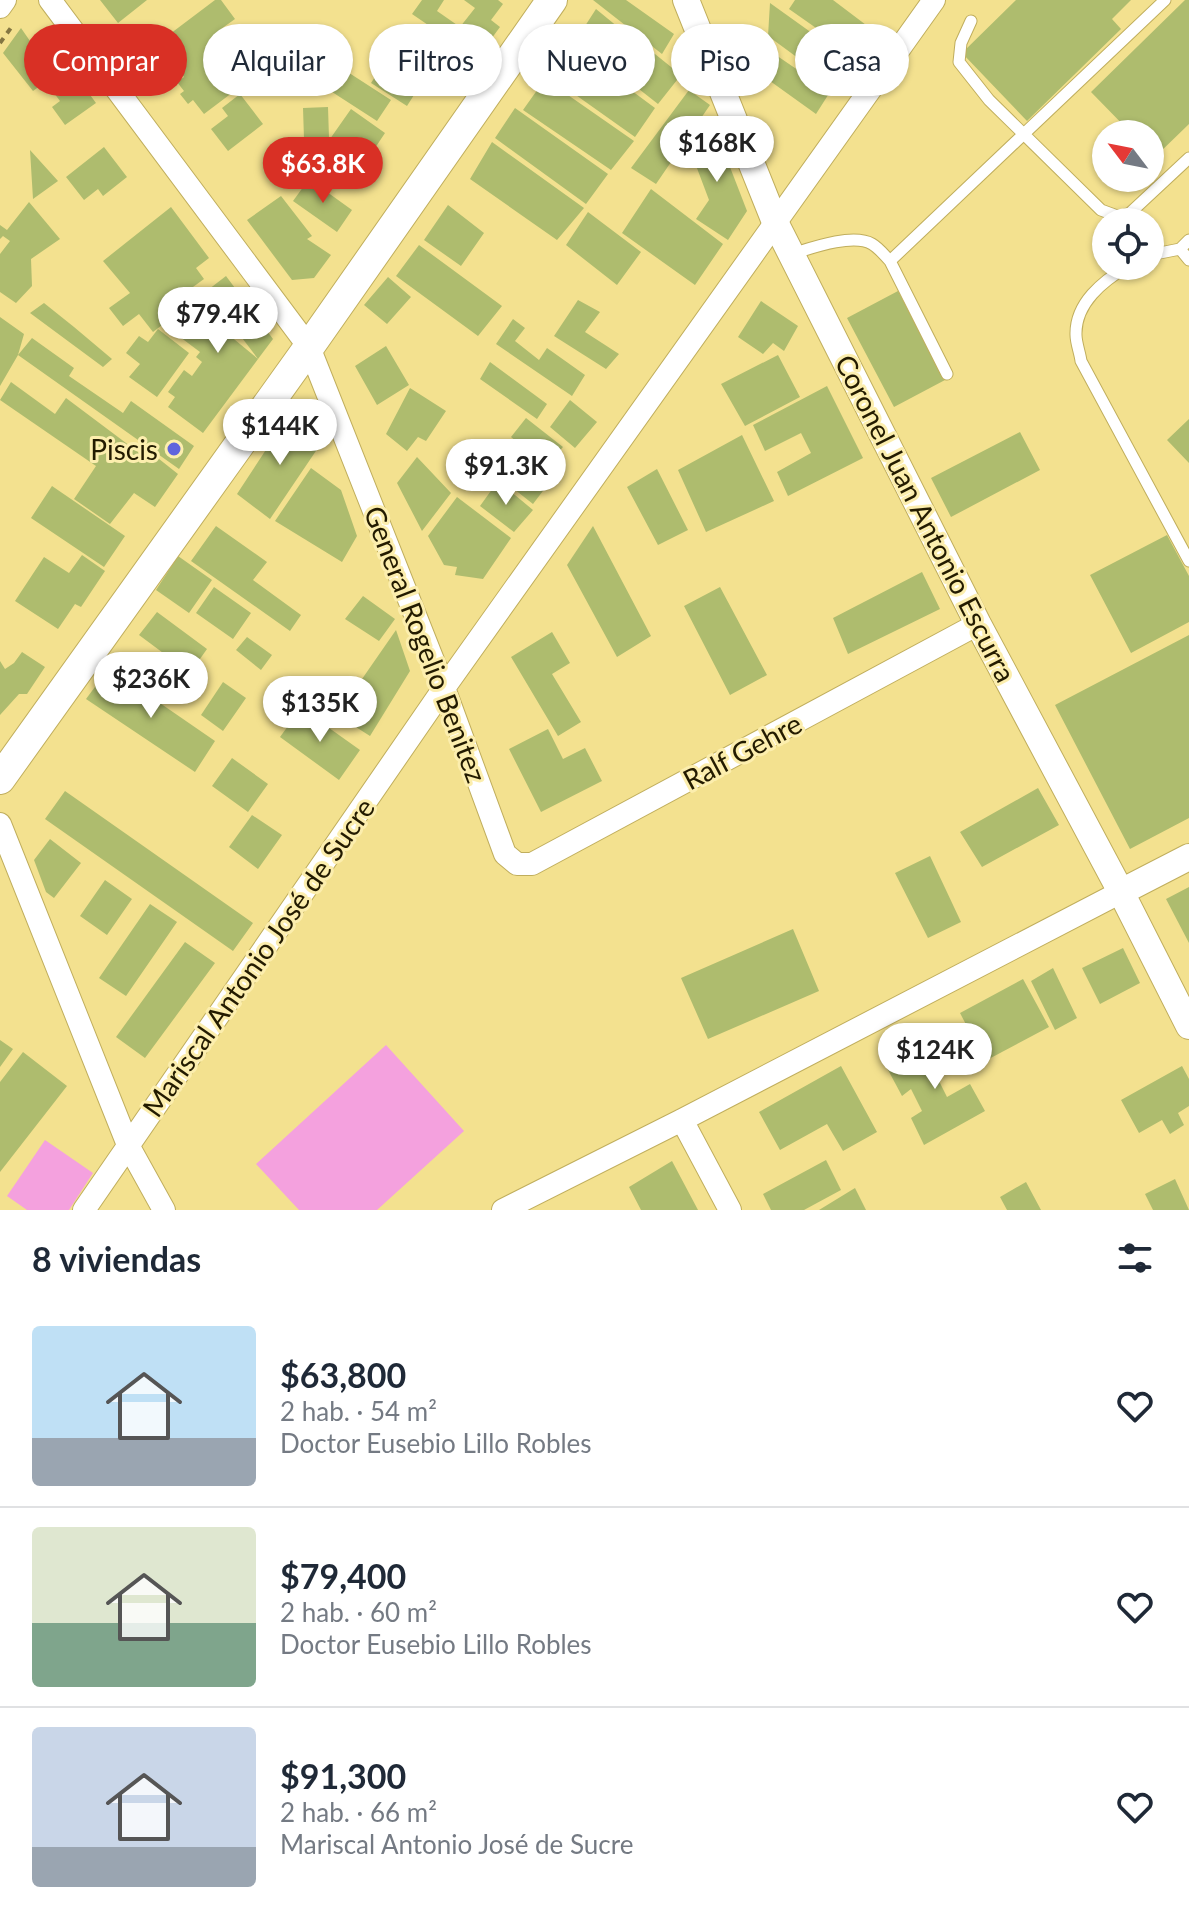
<!DOCTYPE html>
<html lang="es">
<head>
<meta charset="utf-8">
<style>
  :root { --surface:#fff; --page:#f2f2f3; --text:#1f2937; --muted:#747a83; --line:#e0e1e3; --accent:#d93025 }
  body { margin:0; font-family:Lato,sans-serif; background:var(--page); color:var(--text); height:100vh; display:flex; flex-direction:column; font-size:30px; white-space:nowrap }
  * { box-sizing:border-box; margin:0 }
  p { font-size:26px; color:var(--muted) }
  .icon { flex:none; width:44px; height:44px; fill:none; stroke:currentColor; stroke-width:2; stroke-linecap:round; stroke-linejoin:round }
  .map { position:relative; height:1210px; overflow:hidden }
  .panel { display:flex; flex-direction:column; background:var(--surface); flex:1 }
  .panel>* { flex:none }
  .hud { position:absolute; left:24px; top:24px; width:1142px; height:72px; display:flex; gap:16px }
  .needle { width:52px; rotate:302deg }
  .buttons { position:absolute; left:1092px; top:120px; display:grid; gap:16px }
  .buttons a { display:grid; place-items:center; width:72px; height:72px; border-radius:50%; background:var(--surface); box-shadow:0 2px 6px #0004; font-size:40px }
  .price { position:absolute; translate:-50% -68px; padding:0 18px; border-radius:28px; background:#fff; color:#222; font-size:26px; line-height:52px; filter:drop-shadow(0 2px 4px #0008) }
  .price::after { content:''; position:absolute; left:50%; top:48px; width:24px; height:18px; margin-left:-12px; background:inherit; clip-path:polygon(0 0,100% 0,50% 100%) }
  .price.selected { background:var(--accent); color:#fff }
  ul { padding:0; list-style:none }
  li { display:flex; align-items:center; gap:24px; height:200px; padding:0 32px }
  li+li { border-top:2px solid var(--line) }
  li span { display:grid; place-items:center; flex:none; width:224px; height:160px; border-radius:8px; color:#555 }
  li>.icon { margin-inline-start:auto }
  span .icon { width:96px; height:96px; fill:#fffc; stroke-width:1 }
  li b { font-size:34px }
  h2 { display:flex; justify-content:space-between; align-items:center; height:96px; padding:0 32px; font-size:34px }
  .tag { padding:0 28px; border-radius:36px; background:var(--surface); box-shadow:0 2px 6px #0004; font-size:28px; line-height:72px }
  .tag.selected { background:var(--accent); color:#fff }
  .map>svg:first-child { display:block }
  .green { fill:#f4a1de }
  .building { fill:#aebc6e }
  .lines { fill:none; stroke-linecap:round; stroke-linejoin:round }
  .service-casing { stroke:#c0ae5d; stroke-width:13 }
  .minor-casing { stroke:#c0ae5d; stroke-width:24 }
  .tertiary-casing { stroke:#c0ae5d; stroke-width:28 }
  .secondary-casing { stroke:#c0ae5d; stroke-width:32 }
  .path { stroke:#837642; stroke-width:4; stroke-dasharray:6 6; stroke-linecap:butt }
  .service { stroke:#fff; stroke-width:11 }
  .minor { stroke:#fff; stroke-width:22 }
  .tertiary { stroke:#fff; stroke-width:26 }
  .secondary { stroke:#fff; stroke-width:30 }
  .poi-dot { fill:#6065dd; stroke:#fceeae; stroke-width:3 }
  .labels { text-anchor:middle; dominant-baseline:central; stroke-width:6; stroke-linejoin:round; paint-order:stroke }
  .poi-label { font-size:28px; fill:#231b00; stroke:#fceeae; text-anchor:end }
  .street-label { font-size:28px; fill:#231b00; stroke:#fceeae }
</style>
</head>
<body>
<div class="map">
<svg width="1189" height="1210" viewBox="0 0 1189 1210">
  <rect width="100%" height="100%" fill="#f3e18f"/>
  <path class="green" d="M386,1045l78,86 -87,79h-78l-43,-46z
    M45,1140l48,33 -24,37h-42l-20,-14z"/>
  <path class="building" d="M100,0h47l-29,23z
    M215,0h6l14,19 -14,10 10,13 -23,16 4,5 31,-25 22,29 38,-29 2,21 -1,31 -9,1 -9,-17 -15,12 -10,-15 -57,43 -11,-14 -5,4 -8,-10 4,-3 -7,-9 7,-5 -26,-34z
    M422,0h22l-7,11 23,16 15,-19 -11,-8h34l5,4 -12,16 9,7 -17,23 -25,-19 -8,9 -38,-26z
    M593,0h33l48,34 -12,20z
    M795,0h38l41,31 -18,25 -67,-47z
    M1016,0h115l-19,19 9,10 -94,92 -65,-68z
    M1185,0h4v124l-34,33 -5,-5v-18h-18l-41,-42z
    M770,3l81,58 -19,22 -64,-47z
    M596,9l28,23 -19,31 -29,-23z
    M408,25l54,37 -17,24 -17,-13 -21,33 -36,-23 15,-23 10,6 7,-10 -11,-7z
    M21,28l9,13 12,-10 24,36 -33,24 -30,-38z
    M570,45l85,63 -20,29 -86,-61z
    M650,50l31,25 -23,29 -28,-22z
    M770,51l60,41 -14,22 -57,-41z
    M71,69l25,34 -31,22 -13,-18 8,-6 -12,-16z
    M343,69l48,31 -14,21 -48,-31z
    M545,79l89,62 -23,29 -88,-60z
    M689,90l21,15 -54,79 -25,-16z
    M240,94l23,30 -35,27 -17,-22 17,-13 -6,-8z
    M328,107l1,31 -25,1 -1,-31z
    M515,108l93,66 -22,30 -91,-66z
    M351,109l34,24 -12,18 -7,-5 -21,30 -27,-20z
    M711,118l36,93 -19,29 -32,-21 13,-19 -20,-53z
    M492,142l92,66 -27,32 -87,-61z
    M104,147l23,30 -24,19 -5,-7 -14,11 -18,-23z
    M30,150l28,31 -25,18z
    M309,179l43,31 -15,22 -44,-31z
    M651,189l72,55 -28,41 -73,-52z
    M281,196l31,40 -5,3 24,16 -17,23 -22,2 -45,-60z
    M29,202l31,37 -29,20 1,27 -16,17 -16,-11v-38l10,-13 -7,-5 -3,3v-14l7,5z
    M448,205l36,28 -23,33 -37,-26z
    M171,207l38,51 -13,10 8,11 -11,8 7,9 -47,36 -14,-18 -16,12 -14,-18 21,-15 -27,-32z
    M588,212l53,40 -24,33 -51,-40z
    M419,245l83,61 -24,30 -82,-60z
    M226,276l47,63 -15,20 -25,-33 -4,9 29,24 -55,74 -35,-26 7,-10 -7,-5 16,-22 8,6 10,-14 -6,-5 4,-5 -20,-15 27,-34 -7,-7z
    M388,277l23,20 -24,27 -23,-19z
    M898,291l47,89 -51,27 -47,-89z
    M578,300l22,12 -15,20 34,22 -13,15 -52,-33z
    M761,301l37,25 -14,25 -11,-8 -10,11 -25,-17z
    M44,303l30,24 38,32 -9,8 -73,-54z
    M0,317l24,17 -6,21 14,-17 42,30 -5,8 54,37 8,-12 63,45 -15,23 -161,-114 -18,31z
    M513,319l12,9 -10,13 24,19 8,-12 38,27 -13,21 -76,-52z
    M158,329l31,24 -32,44 -28,-20 11,-13 -14,-11 13,-17 9,6z
    M386,346l23,39 -32,20 -22,-39z
    M778,355l22,42 -55,29 -24,-42z
    M490,362l57,42 -10,15 -57,-40z
    M11,382l44,32 11,-16 80,60 3,-7 29,23 -23,33 -21,-14 -24,31 -36,-25 22,-33 -96,-66z
    M827,386l36,72 -75,38 -11,-24 34,-19 -10,-20 -36,18 -12,-26z
    M410,388l36,23 -20,30 -8,-4 -11,14 -21,-17z
    M570,400l27,22 -22,26 -25,-21z
    M288,416l36,23 -54,80 -33,-25z
    M526,418l37,29 -17,19 -35,-29z
    M1189,419v44l-22,-23z
    M1020,432l20,38 -89,47 -20,-39z
    M742,435l32,66 -68,31 -28,-62z
    M503,440l49,39 -19,25 -47,-37z
    M417,457l34,36 -29,38 -25,-48z
    M311,468l30,22 16,46 -15,26 -67,-41z
    M657,469l31,61 -30,15 -31,-58z
    M498,481l35,29 -19,22 -34,-26z
    M52,486l73,50 -21,31 -73,-49z
    M457,497l54,41 -28,41 -28,-4 2,-8 -13,-2 -16,-29z
    M216,526l51,36 -14,18 48,35 -11,16 -99,-70z
    M593,526l58,110 -34,21 -50,-92z
    M1167,535l22,41v46l-58,31 -41,-78z
    M82,555l23,16 -24,36 -6,-3 -17,25 -43,-28 29,-44 25,16z
    M178,556l34,24 -23,33 -33,-23z
    M922,572l18,37 -92,45 -15,-36z
    M214,587l37,26 -18,26 -37,-26z
    M720,587l47,88 -37,20 -46,-89z
    M363,596l32,23 -16,22 -34,-22z
    M157,612l50,37 -17,24 -51,-38z
    M396,630l14,41 -40,65 -33,-21z
    M552,632l18,31 -18,11 29,48 -23,14 -47,-79z
    M1189,635v183l-59,31 -75,-144z
    M247,637l25,18 -11,15 -25,-20z
    M22,652l23,15 -18,27h-8l-19,21v-54l5,8 9,-6z
    M109,668l106,73 -20,31 -109,-73z
    M223,682l23,16 -23,33 -22,-16z
    M301,708l59,42 -21,30 -59,-43z
    M548,729l15,30 22,-11 17,33 -61,31 -32,-63z
    M232,758l36,26 -20,28 -36,-26z
    M1038,788l21,37 -77,42 -22,-35z
    M65,791l188,132 -20,28 -188,-132z
    M252,815l30,20 -24,34 -29,-22z
    M50,839l31,24 -27,35 -8,-6 -12,-32z
    M930,856l31,66 -33,16 -33,-65z
    M105,880l27,19 -25,36 -27,-19z
    M1189,887v56l-23,-44z
    M150,904l27,18 -51,74 -27,-18z
    M793,929l26,62 -111,48 -27,-61z
    M185,942l30,21 -70,95 -29,-21z
    M1123,948l17,35 -40,21 -18,-36z
    M1053,968l24,50 -22,12 -24,-49z
    M1023,979l26,48 -64,34 -25,-48z
    M945,1038l15,27 -23,12 10,20 23,-13 15,27 -61,34 -13,-27 11,-7 -11,-22 -9,7 -15,-28z
    M0,1040l13,9 -13,18z
    M23,1052l44,34 -67,86v-90z
    M841,1066l36,66 -34,19 -16,-27 -47,26 -21,-38z
    M1182,1066l7,13v27l-11,7 6,12 -14,9 -8,-14 -23,13 -18,-33z
    M826,1160l15,30 -37,20h-33l-8,-16z
    M672,1161l26,49h-57l-12,-23z
    M1175,1179l14,31h-36l-8,-16z
    M1026,1182l15,28h-34l-7,-13z
    M855,1188l11,22h-47z"/>
  <g class="lines">
    <g class="service-casing">
      <path id="service" d="M971,21l-10,22 -2,19 30,38 112,110 19,7 10,-4 59,-55
        M1180,249l9,-9
        M792,254c19,-6 61,-21 80,-10 7,4 12,11 18,17l57,113
        M1150,255l30,-6 9,11
        M890,261l275,-261
        M1128,266c-25,15 -53,37 -52,69 0,8 4,18 5,26l108,200"/>
    </g>
    <g class="minor-casing">
      <path id="minor" d="M50,0l259,347 135,341 61,166 12,10h15l446,-240
        M0,7l5,-7
        M0,824l128,321 36,65
        M682,1120l48,90
        M84,1210l360,-522 490,-688
        M503,1210l179,-90 439,-228"/>
    </g>
    <g class="tertiary-casing">
      <path id="tertiary" d="M686,0l89,222 203,402 143,268 68,134
        M1121,892l68,-35"/>
    </g>
    <g class="secondary-casing">
      <path id="secondary" d="M0,779l309,-432 243,-347"/>
    </g>
    <path class="path" d="M0,43l13,-18"/>
    <use href="#service" class="service"/>
    <use href="#minor" class="minor"/>
    <use href="#tertiary" class="tertiary"/>
    <use href="#secondary" class="secondary"/>
  </g>
  <circle class="poi-dot" cx="174" cy="449" r="8"/>
  <g class="labels">
    <g class="poi-label">
      <text x="158" y="449">Piscis</text>
    </g>
    <g class="street-label">
      <text transform="translate(926 518) rotate(63)">Coronel Juan Antonio Escurra</text>
      <text transform="translate(426 644) rotate(69)">General Rogelio Benitez</text>
      <text transform="translate(742 751) rotate(-28)">Ralf Gehre</text>
      <text transform="translate(258 957) rotate(-55)">Mariscal Antonio José de Sucre</text>
    </g>
  </g>
</svg>
<div class="buttons">
<a><svg class="needle" viewBox="-14 -14 28 28"><path d="M0-13l5 13h-10z" fill="#e53935"/><path d="M0 13l5-13h-10z" fill="#747a83"/></svg></a>
<a><svg class="icon" aria-label="locate" viewBox="0 0 24 24"><circle cx="12" cy="12" r="6"/><path d="M12 2v4M12 18v4M2 12h4M18 12h4"/></svg></a>
</div>
<b class="price" style="left:717px;top:184px">$168K</b>
<b class="price selected" style="left:323px;top:205px">$63.8K</b>
<b class="price" style="left:218px;top:355px">$79.4K</b>
<b class="price" style="left:280px;top:467px">$144K</b>
<b class="price" style="left:506px;top:507px">$91.3K</b>
<b class="price" style="left:151px;top:720px">$236K</b>
<b class="price" style="left:320px;top:744px">$135K</b>
<b class="price" style="left:935px;top:1091px">$124K</b>
<div class="hud">
<a class="tag selected">Comprar</a>
<a class="tag">Alquilar</a>
<a class="tag">Filtros</a>
<a class="tag">Nuevo</a>
<a class="tag">Piso</a>
<a class="tag">Casa</a>
</div>
</div>
<section class="panel">
<h2>8 viviendas<svg class="icon" aria-label="filters" viewBox="0 0 24 24"><path d="M4 7h16M4 17h16"/><circle cx="9" cy="7" r="2"/><circle cx="15" cy="17" r="2"/></svg></h2>
<ul>
<li><span style="background:linear-gradient(#bfe0f5 70%,#9aa5b1 0)"><svg class="icon" aria-label="home" viewBox="0 0 24 24"><path d="M3 11l9-7 9 7M6 9v11h12V9"/></svg></span><div><b>$63,800</b><p>2 hab. · 54 m²</p><p>Doctor Eusebio Lillo Robles</p></div><svg class="icon" aria-label="heart" viewBox="0 0 24 24"><path d="M12 20l-8-8c-3-5 5-10 8-4 3-6 11-1 8 4z"/></svg></li>
<li><span style="background:linear-gradient(#dfe7d0 60%,#7fa58c 0)"><svg class="icon" aria-label="home" viewBox="0 0 24 24"><path d="M3 11l9-7 9 7M6 9v11h12V9"/></svg></span><div><b>$79,400</b><p>2 hab. · 60 m²</p><p>Doctor Eusebio Lillo Robles</p></div><svg class="icon" aria-label="heart" viewBox="0 0 24 24"><path d="M12 20l-8-8c-3-5 5-10 8-4 3-6 11-1 8 4z"/></svg></li>
<li><span style="background:linear-gradient(#c9d6e8 75%,#9aa5b1 0)"><svg class="icon" aria-label="home" viewBox="0 0 24 24"><path d="M3 11l9-7 9 7M6 9v11h12V9"/></svg></span><div><b>$91,300</b><p>2 hab. · 66 m²</p><p>Mariscal Antonio José de Sucre</p></div><svg class="icon" aria-label="heart" viewBox="0 0 24 24"><path d="M12 20l-8-8c-3-5 5-10 8-4 3-6 11-1 8 4z"/></svg></li>
</ul>
</section>
</body>
</html>
